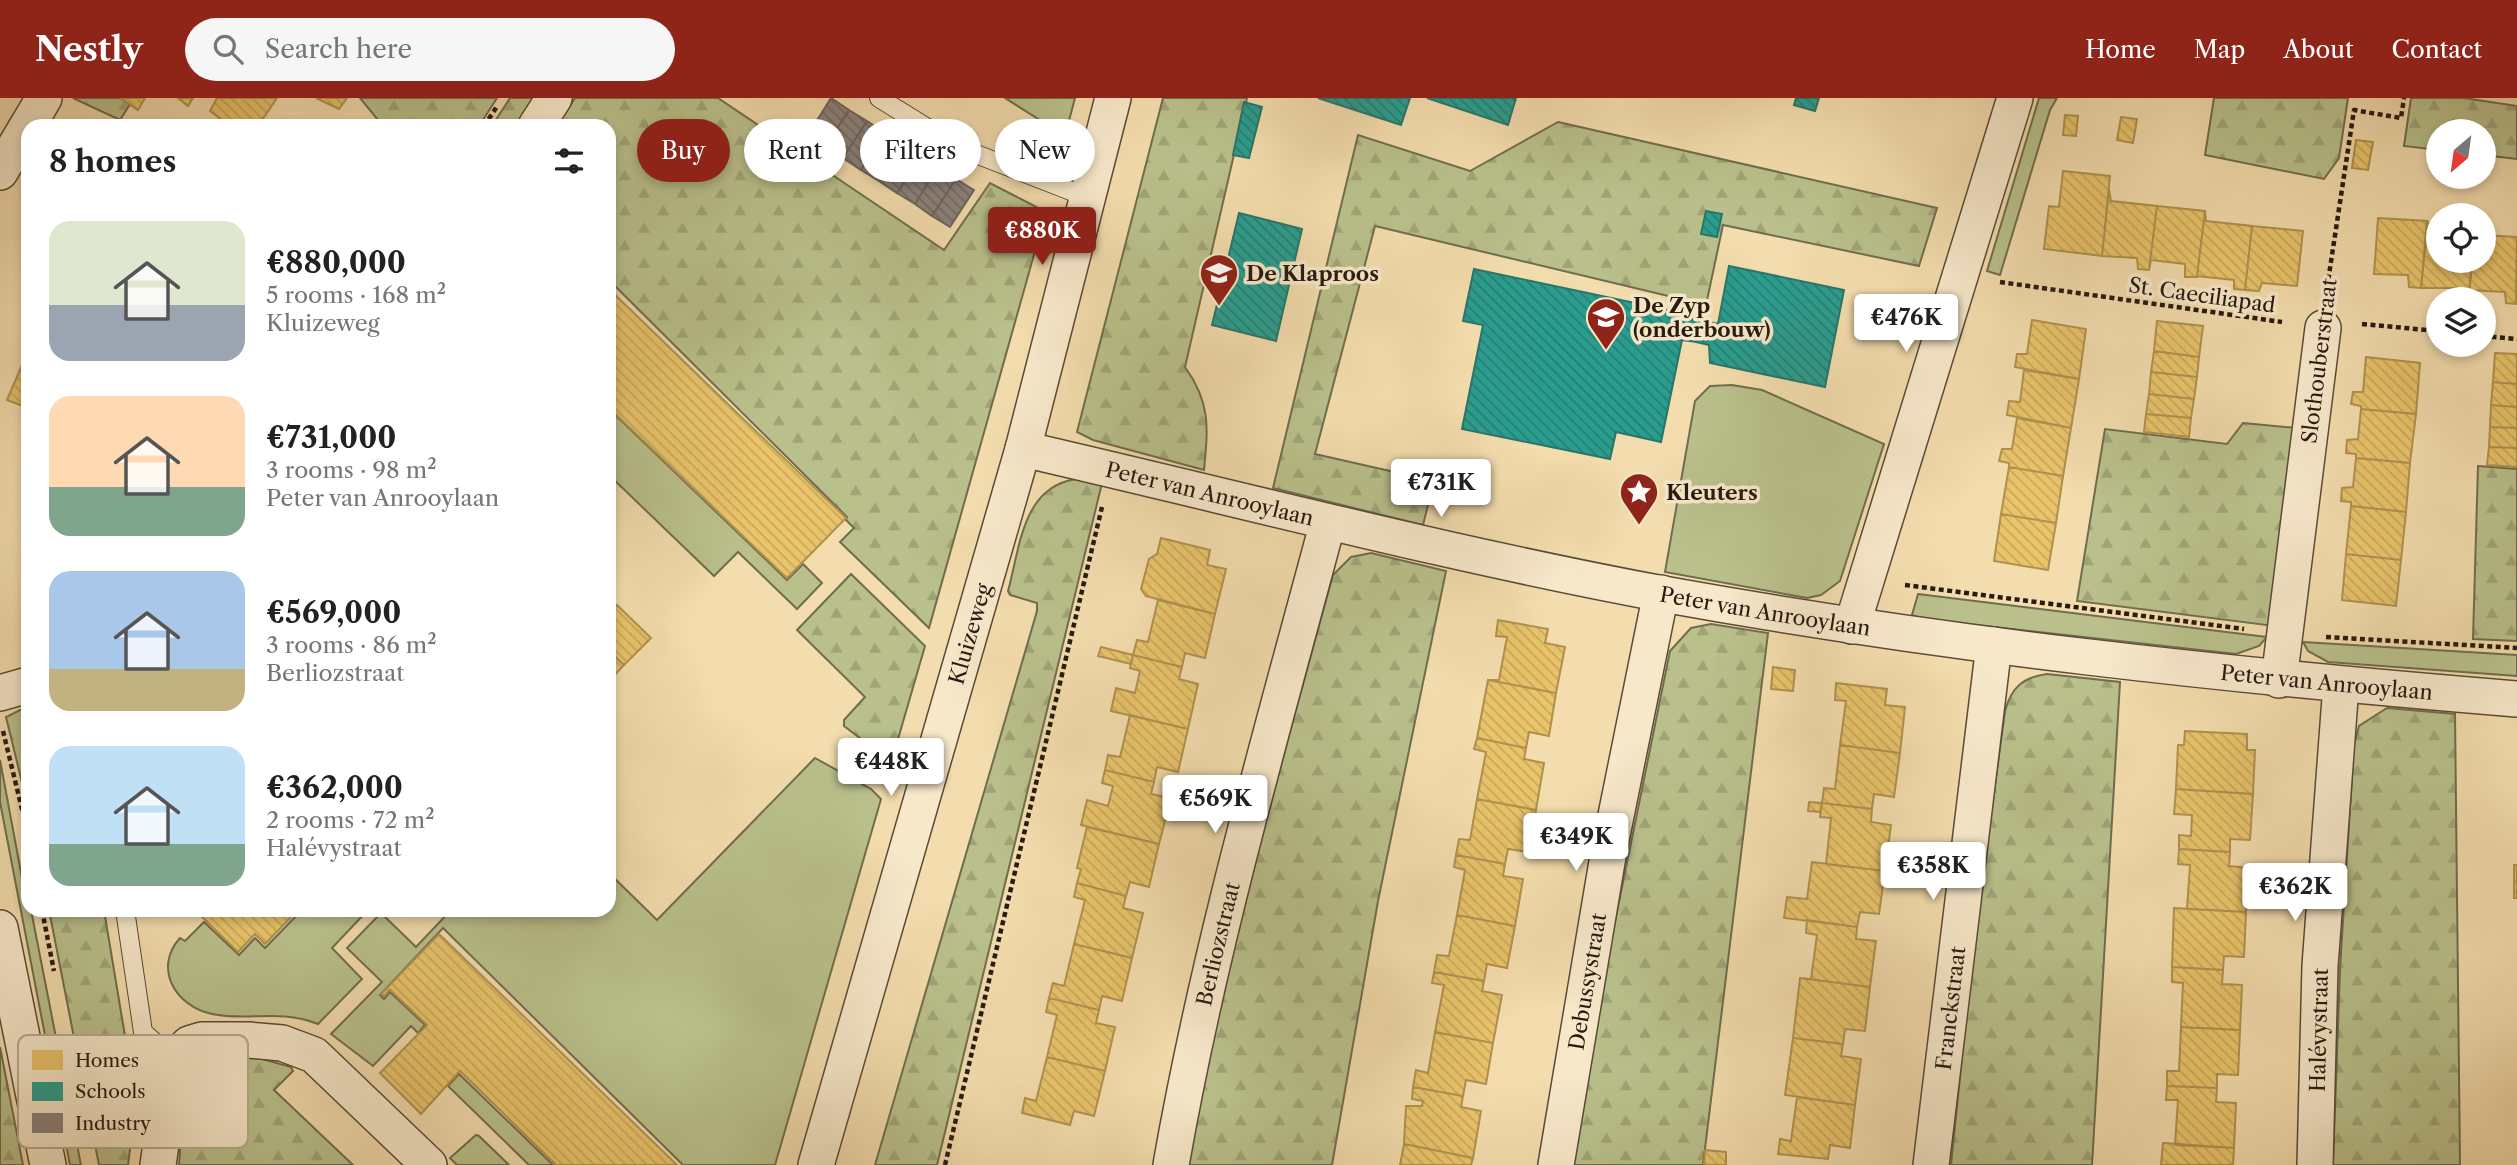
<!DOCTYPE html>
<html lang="en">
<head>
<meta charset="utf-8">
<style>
  :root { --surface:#fff; --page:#f6f6f6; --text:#222; --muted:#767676; --accent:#8f2418 }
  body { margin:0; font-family:"Libre Caslon Text",serif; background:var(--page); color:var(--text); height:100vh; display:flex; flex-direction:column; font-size:26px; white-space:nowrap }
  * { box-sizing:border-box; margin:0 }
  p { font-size:23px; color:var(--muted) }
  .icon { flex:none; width:38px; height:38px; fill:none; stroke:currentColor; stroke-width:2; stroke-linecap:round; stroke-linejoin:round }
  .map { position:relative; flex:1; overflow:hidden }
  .sheet { position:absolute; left:21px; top:21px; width:595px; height:798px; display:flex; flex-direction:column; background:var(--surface); border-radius:21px; box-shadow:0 4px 10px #0003 }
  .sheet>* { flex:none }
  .guide { position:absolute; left:637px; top:21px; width:665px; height:63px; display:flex; gap:14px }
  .needle { width:46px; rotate:209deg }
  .controls { position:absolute; left:2426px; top:21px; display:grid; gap:14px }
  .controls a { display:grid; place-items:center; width:70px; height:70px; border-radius:50%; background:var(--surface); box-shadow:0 4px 10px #0003; font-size:35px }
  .price { position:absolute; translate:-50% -60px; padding:0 16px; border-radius:7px; background:#fff; color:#222; font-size:23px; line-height:46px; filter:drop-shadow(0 2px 4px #0008) }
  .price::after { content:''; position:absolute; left:50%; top:42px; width:21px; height:16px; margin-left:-10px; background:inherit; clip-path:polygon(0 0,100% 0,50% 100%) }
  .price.on { background:var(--accent); color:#fff }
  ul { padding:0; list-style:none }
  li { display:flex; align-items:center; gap:21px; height:175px; padding:0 28px }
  li span { display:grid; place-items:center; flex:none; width:196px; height:140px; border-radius:21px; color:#555 }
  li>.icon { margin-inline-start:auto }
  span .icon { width:84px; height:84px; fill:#fffc; stroke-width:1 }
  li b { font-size:30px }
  h2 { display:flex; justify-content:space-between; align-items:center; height:84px; padding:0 28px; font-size:30px }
  .tag { padding:0 24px; border-radius:32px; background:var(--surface); box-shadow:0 4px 10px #0003; font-size:24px; line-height:63px }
  .tag.on { background:var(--accent); color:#fff }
  header { display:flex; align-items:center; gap:42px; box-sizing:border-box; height:98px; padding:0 35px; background:var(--accent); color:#fff }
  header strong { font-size:33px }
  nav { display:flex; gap:38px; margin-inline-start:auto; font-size:24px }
  .search { width:490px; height:63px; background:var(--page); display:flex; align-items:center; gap:18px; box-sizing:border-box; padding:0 24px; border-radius:38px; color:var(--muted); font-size:26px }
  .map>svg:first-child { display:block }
  .grass { fill:#b9c08b; stroke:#706d4e; stroke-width:2 }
  .forest { fill:url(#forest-firs); stroke:#706d4e; stroke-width:2 }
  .homes { fill:url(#homes-back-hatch); stroke:#af914f; stroke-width:2 }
  .schools { fill:url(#schools-back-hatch); stroke:#297669; stroke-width:2 }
  .industry { fill:url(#industry-back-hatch); stroke:#6c625c; stroke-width:2 }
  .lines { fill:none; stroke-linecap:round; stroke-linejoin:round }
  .lane-casing { stroke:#5a4a37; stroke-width:20 }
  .street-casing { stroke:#5a4a37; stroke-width:38 }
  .path { stroke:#271a10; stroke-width:4.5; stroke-dasharray:5 3.5; stroke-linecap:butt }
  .lane { stroke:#f7e8ca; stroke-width:18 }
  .street { stroke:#f7e8ca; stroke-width:35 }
  .labels { text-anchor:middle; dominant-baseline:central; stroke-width:7; stroke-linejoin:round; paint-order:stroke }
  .poi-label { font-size:21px; font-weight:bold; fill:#271a10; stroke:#f7e8ca; text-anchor:start }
  .street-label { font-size:21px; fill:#271a10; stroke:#f7e8ca }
  .key { fill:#f7e8ca; stroke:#b9aa92; stroke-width:2 }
  .key-label { font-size:19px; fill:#271a10 }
</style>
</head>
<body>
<header>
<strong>Nestly</strong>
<div class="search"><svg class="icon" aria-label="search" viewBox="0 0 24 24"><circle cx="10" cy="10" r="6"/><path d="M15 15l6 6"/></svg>Search here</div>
<nav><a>Home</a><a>Map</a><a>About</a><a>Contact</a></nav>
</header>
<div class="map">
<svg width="2517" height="1067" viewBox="0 0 2517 1067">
  <defs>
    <pattern id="forest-firs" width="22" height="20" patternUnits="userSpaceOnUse" patternTransform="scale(1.75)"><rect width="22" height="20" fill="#b9c08b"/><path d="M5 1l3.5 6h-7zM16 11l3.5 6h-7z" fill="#9fa477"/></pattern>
    <pattern id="homes-back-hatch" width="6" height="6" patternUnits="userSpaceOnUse" patternTransform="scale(1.75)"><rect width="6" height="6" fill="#e9c46a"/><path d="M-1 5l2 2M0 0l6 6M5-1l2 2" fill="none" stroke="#c8a85b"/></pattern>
    <pattern id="schools-back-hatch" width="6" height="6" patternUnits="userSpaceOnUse" patternTransform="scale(1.75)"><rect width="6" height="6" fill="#2a9d8f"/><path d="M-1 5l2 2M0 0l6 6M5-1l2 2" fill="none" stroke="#247f73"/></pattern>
    <pattern id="industry-back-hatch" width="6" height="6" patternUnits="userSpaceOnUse" patternTransform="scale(1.75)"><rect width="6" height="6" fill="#8a817c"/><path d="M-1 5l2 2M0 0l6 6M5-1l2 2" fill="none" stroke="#716964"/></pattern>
  </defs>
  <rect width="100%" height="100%" fill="#f3dcad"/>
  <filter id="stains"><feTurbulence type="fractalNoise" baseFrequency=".00286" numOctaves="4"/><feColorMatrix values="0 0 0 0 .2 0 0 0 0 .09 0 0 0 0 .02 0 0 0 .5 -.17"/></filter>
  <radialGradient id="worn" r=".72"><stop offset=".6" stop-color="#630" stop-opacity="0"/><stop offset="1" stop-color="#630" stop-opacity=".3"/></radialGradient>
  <path class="grass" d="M1005,0h70l-10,38z
    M2039,0h18l-7,12 -50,165 -13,-4z
    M1732,287l30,5 122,54 -44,137 -19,14 -14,3 -142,-26 30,-171 15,-15z
    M609,311l178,171 16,-16 19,19 -25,26 -59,-57 -24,24 -105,-101z
    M1918,496l349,43 -8,9 -23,8 -313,-35 -11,-4z
    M2303,544l214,13v21l-189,-14 -20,-11z
    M815,660l56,31 10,10 -106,366h-92l-240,-237 -63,67 4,4 6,-7 35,33 -7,8 -7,-7 -38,40 -42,-32 51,-52 -35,-34 34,-35 35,34 35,-37h158v-37l48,47z
    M0,662l28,150h3l50,255h-11l-70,-363z
    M302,812h66l-36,38 30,31 -44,45c-41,-16 -68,-2 -106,-10 -37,-8 -59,-46 -32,-76l5,3 19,-19 35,33 16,-17 10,10z
    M459,976l94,91h-24l-81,-79z
    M476,1037l3,1 30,29h-52l-7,-7z"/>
  <path class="forest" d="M73,0h61l-14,22z
    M360,0h137l-18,28h-96z
    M510,0h24l-18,28h-24z
    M575,0h143l226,152 46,-67 56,29 -117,416 -89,-86 14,-14 -8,-8 1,-3 -238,-237v-154h-52z
    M1163,0h84l-62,269c26,36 23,61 19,103l-111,-30 -16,-8z
    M2214,0h134l-9,60 -15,21 -119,-24z
    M2411,0h53l53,8v53l-34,-4v-24h-45v19l-34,-4z
    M1558,24l379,86 -18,58 -196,-41 -17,80 -331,-79 -60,228 119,27 -11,44 -150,-37 85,-353 112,36z
    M2243,325l53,5 -22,198 -197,-25 28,-172 122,15z
    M2478,368l39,3v172l-44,-2z
    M1076,381l26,4 -165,682h-62l162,-554v-8l-27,-8 -2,-4c12,-43 14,-104 68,-112z
    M1371,455l75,18 -68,330 -46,264h-144c37,-200 91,-395 145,-590l18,-18z
    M851,476l74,72 -29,100 -27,-1 -25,-19v-6l21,-23 -68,-67z
    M1711,526l57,9 -65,532h-131l20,-130 78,-384 21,-23z
    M2047,576l73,8 -28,483h-141l22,-215 32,-239c6,-23 18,-34 42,-37z
    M28,608v101l-22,-90z
    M2387,610l68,6 5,451h-127l7,-196 14,-224 5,-19z
    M49,812h55l32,192 -8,63h-29z
    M0,949l23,118h-23z
    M223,957h25l43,12 2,4 -19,19 79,75h-174c4,-41 -3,-96 44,-110z"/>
  <path class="homes" d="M120,0h25l-7,12z
    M178,0h15l-5,8z
    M217,0h60l-19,28h-28l-20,-15z
    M316,0h31l-8,11z
    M2065,17l13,1 -2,20 -13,-1z
    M2121,19l16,2 -4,24 -16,-3z
    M2356,42l17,2 -5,28 -16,-2z
    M2063,73l47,5 -8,80 -58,-7 5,-43 10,1z
    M2109,92l2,11 46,5 -8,64 -11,-1 -1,-11 -35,-2z
    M2157,108l48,5 -8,66h-12v-13l-34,-4 -2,10z
    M2205,113l1,10 46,5 -7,64 -11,-1v-9l-37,-4z
    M2378,120l49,3 -6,67 -12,-1 -1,-12 -34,-1z
    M2428,123v10l10,1v29h34l-3,38 -12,-1 -1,-10h-35z
    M2252,128l51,5 -6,55 -35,-3 -3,8 -14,-1z
    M2483,137l34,2 -1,67 -10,-1 -1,-11 -36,-2 3,-29h11z
    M609,191l237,229 -59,60 -178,-170z
    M2032,222l54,9 -7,50 -64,-12 2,-13h10z
    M2157,223l46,5 -4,31 -45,-6z
    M28,253v57l-21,-8z
    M2154,253l45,6 -2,20 -46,-5z
    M2495,255l22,1v30l-24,-2z
    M2366,259l54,6 -4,51 -55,-5v-3l-10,-2 2,-12h10z
    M2024,272l55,9 -8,49 -64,-13 2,-14 11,1z
    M2151,274l46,5 -3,22 -45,-5z
    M2493,284l24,2v23l-26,-2z
    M2149,296l45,5 -3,19 -45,-4z
    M2491,307l26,2v21l-27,-1z
    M2361,311l55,5 -6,49 -54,-5v-4l-10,-1 1,-13 11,-1z
    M2146,316l45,4 -2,19 -45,-5z
    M2017,320l54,10 -8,48 -54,-9v-4l-10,-2 3,-12h10z
    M2490,329l27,1v20l-28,-1z
    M2489,349l28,1v19l-30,-2z
    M2356,360l54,5 -4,49 -55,-6v-4l-10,-1 1,-13 11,-1z
    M2009,369l54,9 -7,47 -55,-9z
    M2351,408l55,6 -5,48 -55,-6z
    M2001,416l55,9 -8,47 -54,-9z
    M1161,440l49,12 -3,15 19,4 -11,45 -69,-18 -5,-7 8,-30 8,-5z
    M2346,456l55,6 -5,46 -54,-6z
    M1158,502l57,14 -10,44 -20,-5 -3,14 -49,-12 4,-15 11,2z
    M617,507l34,33 -27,27 -15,-14v-37z
    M1498,522l50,9 -3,14 20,4 -9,46 -68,-13h11l8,-43 -11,-1z
    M1101,549l32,8 -2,9 -33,-8z
    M609,553l15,14 -14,15 -1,-2z
    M1133,557l49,12 -3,12 19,5 -10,45 -77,-18 5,-23 19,5 5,-22 -10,-3z
    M1773,569l22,3 -2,21 -22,-2z
    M1488,582l68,13 -7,43 -20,-4 -3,16 -49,-10z
    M1836,585l51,6 -2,16 20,2 -5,46 -60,-8 6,-44 -11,-1z
    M1130,617l58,14 -10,43 -21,-5 -3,15 -49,-12 3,-15 12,2z
    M2185,633l62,3v16h8l-2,44 -77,-5 2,-44h6z
    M1477,640l49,10 -2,11 20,4 -8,47 -59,-11 9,-47 -12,-3z
    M1840,647l60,8 -6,44 -20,-3 -2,15 -50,-6 2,-15 11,1z
    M1105,672l49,12 -3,12 20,4 -12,46 -78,-19 6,-25 21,6 5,-20 -11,-3z
    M2176,691l77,5 -3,46 -20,-1v13l-51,-3v-14l12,1 1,-21 -18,-1z
    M1477,701l59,11 -8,42 -20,-3 -3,15 -49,-9 3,-16 11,1z
    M1809,704l13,1 -2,9 -12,-1z
    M1822,705l50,6 -1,13 20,3 -6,46 -59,-7 5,-46 -11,-1z
    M1087,729l72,17 -10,43 -19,-5 -4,14 -49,-13 4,-14 -4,-1z
    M2179,751l51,3 -1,14 20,2 -3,44 -59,-3 3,-44 -12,-1z
    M1456,757l49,9 -2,12 20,3 -8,47 -58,-11 8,-45 -11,-3z
    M1812,764l73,9 -6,43 -19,-2 -3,15 -73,-9 3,-21 20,2z
    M2514,767h3v17h-3z
    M2514,784h3v16h-3z
    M1077,785l49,13 -3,12 20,5 -11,45 -58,-14 11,-44 -11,-3z
    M2174,810l72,4 -2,45 -20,-1 -1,14 -51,-3z
    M298,812l-33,34 -10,-10 -17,18 -43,-42z
    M1457,817l58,11 -8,42 -20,-4 -3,17 -50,-9 3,-17 12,1z
    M1807,822l50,7 -1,12 20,2 -6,46 -70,-9 11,1 6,-44 -11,-2z
    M439,836l238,231h-121l-96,-94 -39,43 -41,-41 47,-48 -37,-35 -6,6 -3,-2z
    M1074,846l58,14 -10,43 -20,-5 -3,14 -50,-12 4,-15 11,3z
    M2172,869l51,3 -1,14 20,1 -2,45 -59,-3 2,-44 -11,-1z
    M1434,874l50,9 -2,10 20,4 -9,48 -58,-11 9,-47 -12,-2z
    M1800,880l70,9 -5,44 -20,-2 -2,15 -50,-6z
    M1049,900l50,12 -3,13 19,4 -10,44 -58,-14 10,-42 -11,-3z
    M2181,929l59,3 -2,45 -21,-1v14l-50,-2v-15h12z
    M1435,934l58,11 -7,41 -20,-4 -3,16 -50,-9 3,-17 12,3z
    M1793,940l50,6 -2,12 20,3 -6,46 -70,-10z
    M1047,959l58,14 -11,45 -20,-5 -4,14 -48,-12 3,-15 11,3z
    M2167,988l50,2 -1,14 20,1 -2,45 -59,-3 3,-45h-12z
    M1413,989l50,9 -2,11 20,4 -8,47 -69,-14 2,-38h16l1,-5 -11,-2z
    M1797,999l58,8 -5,43 -20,-3 -2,14 -50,-5 2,-15 11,2z
    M2163,1045l71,5 -1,17h-72z
    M1404,1046l69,14 -2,7h-71z
    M1705,1052l21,2v13h-22z"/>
  <path class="schools" d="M1318,0h92l-9,27z
    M1427,0h89l-8,27z
    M1796,0h23l-4,13 -21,-6z
    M1244,4l18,5 -13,51 -16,-3z
    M1706,113l16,3 -5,23 -16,-3z
    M1239,115l63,16 -26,112 -64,-16z
    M1729,168l115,24 -19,97 -115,-24 -1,-18 -13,-3 5,-22 17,4z
    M1474,171l213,45 -1,3 15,3 -5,22 -14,-2 -21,102 -45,-10 -6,27 -148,-30 21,-104 -20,-4z"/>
  <path class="industry" d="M831,0l18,12 -24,37 -17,-12z
    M849,12l18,11 -24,37 -18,-11z
    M867,23l18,12 -24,37 -18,-12z
    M885,35l18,11 -24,37 -18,-11z
    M903,46l18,12 -24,37 -18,-12z
    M921,58l17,11 -23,37 -18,-11z
    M938,69l18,12 -24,37 -17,-12z
    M956,81l18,11 -24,37 -18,-11z"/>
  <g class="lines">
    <g class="lane-casing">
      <path id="lane" d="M879,0l79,49 131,51
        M125,812l18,122 30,27"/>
    </g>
    <g class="street-casing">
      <g id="street">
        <path d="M536,28l18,-28"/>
        <path d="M0,74l44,-74"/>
        <path id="s1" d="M1023,351c213,49 425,105 640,145 282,51 568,82 854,105"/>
        <path d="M1852,528l163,-528"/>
        <path d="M2279,582l44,-352"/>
        <path d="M0,595l28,-8"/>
        <path d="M0,830l48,237"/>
        <path d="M158,1067l15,-106 16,-15 13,-4h47l33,3 32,12 115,110"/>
        <path id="s2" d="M816,1067l207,-716 90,-351"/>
        <path id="s3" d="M1171,1067c38,-217 100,-430 157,-643"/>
        <path id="s4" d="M1556,1067l53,-315 52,-257"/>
        <path id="s5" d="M1931,1067l63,-520"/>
        <path id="s6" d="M2315,1067l5,-199 21,-281"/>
      </g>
    </g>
    <path class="path" d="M484,28l14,-21
      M2000,184l282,40
      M2327,190l27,-178 47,8 3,-20
      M2362,226l76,7
      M2483,238l34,3
      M1905,487l339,44
      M2326,539l191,11
      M3,633l25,103
      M42,812l12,61
      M945,1067l157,-658"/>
    <use href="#lane" class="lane"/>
    <use href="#street" class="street"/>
  </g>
  <defs>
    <g id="school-pin" transform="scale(2.0125)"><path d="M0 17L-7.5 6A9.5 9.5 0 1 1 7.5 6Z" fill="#8f2418" stroke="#f7e8ca"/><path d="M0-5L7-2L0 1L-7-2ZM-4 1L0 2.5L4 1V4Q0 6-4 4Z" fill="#fff"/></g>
    <g id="sight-pin" transform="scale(2.0125)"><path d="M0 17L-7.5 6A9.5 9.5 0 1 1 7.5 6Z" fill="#8f2418" stroke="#f7e8ca"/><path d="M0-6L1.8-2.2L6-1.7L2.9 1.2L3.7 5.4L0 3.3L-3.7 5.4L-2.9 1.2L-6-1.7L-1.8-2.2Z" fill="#fff"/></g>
  </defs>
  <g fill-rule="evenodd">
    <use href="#school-pin" x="1219" y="175"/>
    <use href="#school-pin" x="1606" y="219"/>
    <use href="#sight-pin" x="1639" y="394"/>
  </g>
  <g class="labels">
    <g class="poi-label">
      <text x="1246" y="175">De Klaproos</text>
      <text x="1633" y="207">De Zyp<tspan x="1633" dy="24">(onderbouw)</tspan></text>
      <text x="1666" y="394">Kleuters</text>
    </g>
    <g class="street-label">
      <text transform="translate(2202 197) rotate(8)">St. Caeciliapad</text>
      <text transform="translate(2319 263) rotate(-83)">Slothouberstraat</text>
      <text stroke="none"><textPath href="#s1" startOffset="192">Peter van Anrooylaan</textPath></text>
      <text stroke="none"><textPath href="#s1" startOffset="760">Peter van Anrooylaan</textPath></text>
      <text stroke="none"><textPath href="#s2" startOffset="553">Kluizeweg</textPath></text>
      <text stroke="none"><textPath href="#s1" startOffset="1326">Peter van Anrooylaan</textPath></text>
      <text stroke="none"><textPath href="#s3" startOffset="226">Berliozstraat</textPath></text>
      <text stroke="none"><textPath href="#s4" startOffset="186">Debussystraat</textPath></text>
      <text stroke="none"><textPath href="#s5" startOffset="158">Franckstraat</textPath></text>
      <text stroke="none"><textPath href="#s6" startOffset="135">Halévystraat</textPath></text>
    </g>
  </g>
  <rect x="18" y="937" width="230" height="113" rx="10" class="key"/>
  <rect x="32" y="952" width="31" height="20" fill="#e9c46a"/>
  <rect x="32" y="984" width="31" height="19" fill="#2a9d8f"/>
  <rect x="32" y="1015" width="31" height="20" fill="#8a817c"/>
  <g class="key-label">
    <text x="75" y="969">Homes</text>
    <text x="75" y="1000">Schools</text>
    <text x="75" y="1032">Industry</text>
  </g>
  <rect width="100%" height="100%" filter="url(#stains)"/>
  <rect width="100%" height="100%" fill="url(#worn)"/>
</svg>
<div class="controls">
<a><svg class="needle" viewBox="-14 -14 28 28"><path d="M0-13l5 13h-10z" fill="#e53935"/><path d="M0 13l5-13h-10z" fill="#767676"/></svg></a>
<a><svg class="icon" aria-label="locate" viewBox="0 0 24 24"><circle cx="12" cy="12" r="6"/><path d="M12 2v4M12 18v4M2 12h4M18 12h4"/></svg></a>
<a><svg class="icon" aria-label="layers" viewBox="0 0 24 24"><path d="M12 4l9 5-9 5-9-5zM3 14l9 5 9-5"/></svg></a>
</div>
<b class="price on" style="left:1042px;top:169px">€880K</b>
<b class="price" style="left:1906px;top:256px">€476K</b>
<b class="price" style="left:1441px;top:421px">€731K</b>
<b class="price" style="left:891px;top:700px">€448K</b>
<b class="price" style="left:1215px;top:737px">€569K</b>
<b class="price" style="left:1576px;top:775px">€349K</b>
<b class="price" style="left:1933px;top:804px">€358K</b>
<b class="price" style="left:2295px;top:825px">€362K</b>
<div class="guide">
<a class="tag on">Buy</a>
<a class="tag">Rent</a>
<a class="tag">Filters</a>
<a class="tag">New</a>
</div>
<section class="sheet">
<h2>8 homes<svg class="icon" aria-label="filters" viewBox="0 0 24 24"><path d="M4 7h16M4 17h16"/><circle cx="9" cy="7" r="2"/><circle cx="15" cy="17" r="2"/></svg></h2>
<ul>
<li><span style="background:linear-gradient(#dfe7d0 60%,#9aa5b1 0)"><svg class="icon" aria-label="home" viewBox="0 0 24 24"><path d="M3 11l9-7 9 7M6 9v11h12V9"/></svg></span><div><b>€880,000</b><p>5 rooms · 168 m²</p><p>Kluizeweg</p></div></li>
<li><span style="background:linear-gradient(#ffd9b3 65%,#7fa58c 0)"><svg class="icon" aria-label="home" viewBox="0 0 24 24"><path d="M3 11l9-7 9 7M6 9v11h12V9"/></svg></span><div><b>€731,000</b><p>3 rooms · 98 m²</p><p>Peter van Anrooylaan</p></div></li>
<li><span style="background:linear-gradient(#a9c7e8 70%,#c2b280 0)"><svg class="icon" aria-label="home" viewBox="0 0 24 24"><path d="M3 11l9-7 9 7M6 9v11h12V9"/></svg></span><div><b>€569,000</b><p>3 rooms · 86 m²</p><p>Berliozstraat</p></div></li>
<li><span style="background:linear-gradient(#bfe0f5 70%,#7fa58c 0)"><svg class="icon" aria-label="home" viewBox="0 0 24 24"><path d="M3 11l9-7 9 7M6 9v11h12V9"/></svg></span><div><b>€362,000</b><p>2 rooms · 72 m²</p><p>Halévystraat</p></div></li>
</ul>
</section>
</div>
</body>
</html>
